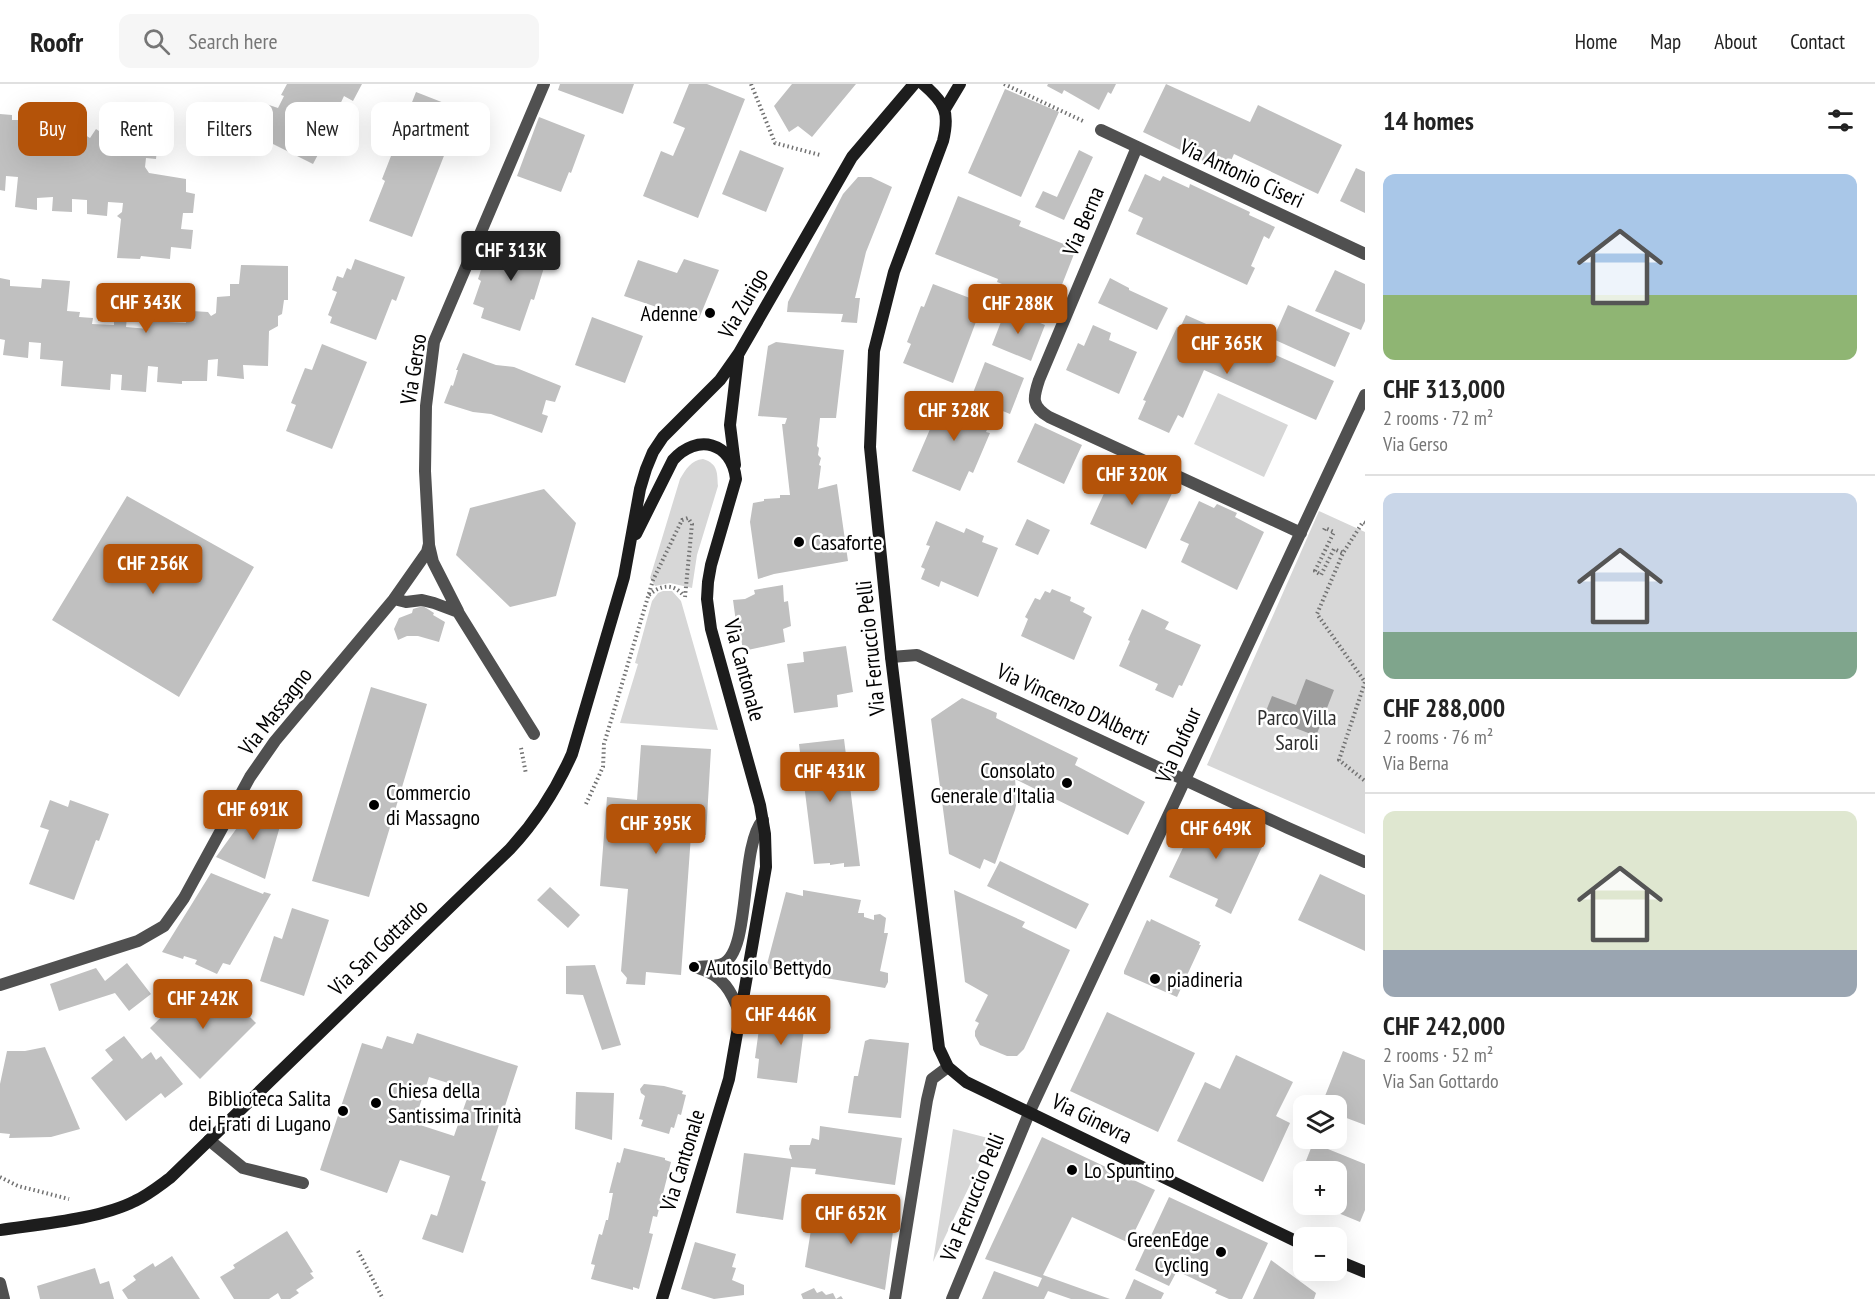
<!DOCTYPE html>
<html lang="en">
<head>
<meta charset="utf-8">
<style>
  :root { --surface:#fff; --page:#f6f6f6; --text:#222; --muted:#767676; --line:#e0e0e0; --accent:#b45309 }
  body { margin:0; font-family:"PT Sans Narrow",sans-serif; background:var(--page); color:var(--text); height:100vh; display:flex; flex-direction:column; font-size:22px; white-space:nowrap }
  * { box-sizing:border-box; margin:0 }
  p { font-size:20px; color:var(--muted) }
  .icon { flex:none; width:33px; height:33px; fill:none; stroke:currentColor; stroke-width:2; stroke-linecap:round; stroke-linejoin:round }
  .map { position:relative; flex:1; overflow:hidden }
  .drawer { display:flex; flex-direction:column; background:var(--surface); width:510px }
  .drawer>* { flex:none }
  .hud { position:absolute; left:18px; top:18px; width:570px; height:54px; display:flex; gap:12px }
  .controls { position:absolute; left:1293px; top:1011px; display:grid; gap:12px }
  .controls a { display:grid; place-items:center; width:54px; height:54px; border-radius:12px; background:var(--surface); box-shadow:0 6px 24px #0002; font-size:30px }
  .price { position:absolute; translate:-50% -51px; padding:0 14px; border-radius:6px; background:var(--accent); color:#fff; font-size:20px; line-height:39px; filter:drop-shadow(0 2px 3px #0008) }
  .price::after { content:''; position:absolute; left:50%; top:36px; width:18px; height:14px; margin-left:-9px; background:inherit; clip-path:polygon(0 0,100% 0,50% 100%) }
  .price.current { background:#222; color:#fff }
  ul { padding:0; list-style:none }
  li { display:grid; align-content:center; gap:12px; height:318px; padding:0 18px }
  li+li { border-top:2px solid var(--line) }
  li span { display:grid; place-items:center; height:186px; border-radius:12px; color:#555 }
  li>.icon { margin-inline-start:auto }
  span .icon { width:108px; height:108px; fill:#fffc; stroke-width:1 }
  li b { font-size:26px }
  h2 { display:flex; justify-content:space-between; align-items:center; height:72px; padding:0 18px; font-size:26px }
  .pill { padding:0 21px; border-radius:12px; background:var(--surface); box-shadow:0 6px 24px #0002; font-size:21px; line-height:54px }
  .pill.current { background:var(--accent); color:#fff }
  header { display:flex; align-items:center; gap:36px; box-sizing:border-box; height:84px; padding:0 30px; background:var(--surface); border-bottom:2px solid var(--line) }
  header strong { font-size:28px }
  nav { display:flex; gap:33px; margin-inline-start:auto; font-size:21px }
  .search { width:420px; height:54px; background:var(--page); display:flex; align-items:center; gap:15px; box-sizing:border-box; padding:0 21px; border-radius:12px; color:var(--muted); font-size:22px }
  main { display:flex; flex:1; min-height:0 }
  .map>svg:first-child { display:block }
  .green { fill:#d7d7d7 }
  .water { fill:#9e9e9e }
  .building { fill:#c0c0c0; fill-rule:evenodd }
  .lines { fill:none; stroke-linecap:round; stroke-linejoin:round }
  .path { stroke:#727272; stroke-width:4; stroke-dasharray:1.5 3; stroke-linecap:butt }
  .service { stroke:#505050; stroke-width:12 }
  .minor { stroke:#505050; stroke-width:12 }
  .secondary { stroke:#1d1d1d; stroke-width:12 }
  .poi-dot { fill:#000; stroke:#fff; stroke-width:2 }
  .labels { text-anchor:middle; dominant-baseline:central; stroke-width:5; stroke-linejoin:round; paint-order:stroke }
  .street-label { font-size:22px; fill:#000; stroke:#fff }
  .poi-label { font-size:22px; fill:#000; stroke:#fff; text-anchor:start }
  .park-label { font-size:22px; fill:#2e2e2e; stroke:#fff }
</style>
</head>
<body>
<header>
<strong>Roofr</strong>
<div class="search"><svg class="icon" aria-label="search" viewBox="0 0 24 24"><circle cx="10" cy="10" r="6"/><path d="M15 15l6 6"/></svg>Search here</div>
<nav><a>Home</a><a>Map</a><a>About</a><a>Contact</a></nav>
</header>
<main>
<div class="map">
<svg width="1365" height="1215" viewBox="0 0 1365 1215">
  <rect width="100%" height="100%" fill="#fff"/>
  <path class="green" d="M1218,309l70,32 -24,52 -70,-33z
    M703,375c16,5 14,15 15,27l-21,69 -5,33 -22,-5 -15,3 -5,-8 30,-99c6,-10 11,-19 23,-20z
    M1319,427l46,21v302l-158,-69z
    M663,507h9l9,10 37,129 -98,-7 18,-59 -3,-1 17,-62 6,-8z
    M953,1045l39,10 -59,123z"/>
  <path class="water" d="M1306,595l28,11 -18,46 -52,-20 8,-20 24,9z"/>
  <path class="building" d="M287,0h75l-9,17 -9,-5 -9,19 9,3 -9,16 -14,-5 -8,13 9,5 -9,17 -44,-22 -5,10 -16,-6 6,-10 -10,-28 22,-4 12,4 6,-12 -3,-1z
    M560,0h74l-11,30 -65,-24z
    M689,0h18l38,15 -47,119 -55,-22 18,-45 12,5 12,-28 -12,-5z
    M792,0h64l-44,53 -14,-11 -9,6 -15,-26z
    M1048,0h68l-5,10 -3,-2 -9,18 -35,-20 -2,4 -15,-8z
    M1166,0l84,38 8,-17 84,40 -24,49 -84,-40 -8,18 -83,-40z
    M1005,5l54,23 -38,85 -53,-24z
    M416,8l46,18 -50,127 -43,-16 16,-40 -3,-2z
    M0,30l12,1v5h11l9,6 3,-2 13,9 7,-8 15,10 5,-6 15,9 6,-9 15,10 6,-9 15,11 6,-9 9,8h11l-2,19 -10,-1 -1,9 4,6 37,6v13l9,2 -2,19h-10l-2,16 12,1 -2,19 -20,-2 -1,12 -29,-3 -1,3 -23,-1 4,-39 -4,-3 5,-4 1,-9 -15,-1 -1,14 -20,-2v-14l-15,-1v13l-20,-1 1,-14 -16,1v12l-22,-3 3,-30 -12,-1 -1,15 -5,-1z
    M539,33l46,18 -14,38 -2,-1 -8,20 -44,-16z
    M740,66l44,18 -18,44 -44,-18z
    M1079,66l14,7 -29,63 -29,-13 8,-16 14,6z
    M1356,84l9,4v41l-25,-12z
    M1145,90l15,7 3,-5 26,12 1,-4 60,28 -1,3 26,12 -6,12 -5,-3 -13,30 4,2 -8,17 -111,-51 7,-16 -15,-7z
    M858,93h13l21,10 -26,65 -11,46h5l-3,25 -16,-1 2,-8 -56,-2 1,-10 55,-108z
    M958,112l63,25 -2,5 57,23 -22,56 -57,-23 1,-3 -63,-25z
    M512,151l38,13 -16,52 -3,-1 -11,32 -39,-13 3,-10 -11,-4 8,-23 -3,-2 6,-18 6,2 8,-22 11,4z
    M355,175l50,18 -9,24 -4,-2 -16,41 -46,-17 2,-6 -4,-2 9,-23 -5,-2 5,-14 6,2 4,-10 4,2z
    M684,175l35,11 -21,51 -74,-25 14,-36 39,13z
    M241,181l47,1v34h-4l-2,14 -4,2v10l-9,5 -1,35 -25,-1 1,14 -27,-3 1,-17 -10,1 -1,21h-25v3l-25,-2 1,-15 -10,-1 -2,26 -25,-2 1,-15 -11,-1 -1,16 -49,-4 2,-25 -23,-2 1,-16 -12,-1 -1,16 -25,-3 2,-15 -5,-1v-61l10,2v6l31,2 1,-9 28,2 -3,30 13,1 -1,5 14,1 -1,6 22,1v-9l13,1 -1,10 23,2v-8l37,2 -1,-9 7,-3 16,1 3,4 5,-3 1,-16 13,-1v-12h9z
    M1335,186l30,14v37l-4,9 -46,-19z
    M1110,194l19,10v2l39,18 -11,22 -59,-27z
    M933,200l50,19 -30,80 -50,-20 8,-19 -4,-2 14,-36 3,1z
    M1288,221l62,28 -15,34 -62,-28z
    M1006,225l39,16 -14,36 -39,-16z
    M1186,231l148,66 -18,39 -112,-50 -21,48 -5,-3 -9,18 -31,-14 8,-18 -3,-1 34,-73 3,1z
    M592,233l51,19 -18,47 -50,-18z
    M1093,241l18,8 -2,7 28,12 -18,42 -53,-24 12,-27 6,3z
    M776,258l68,8 -8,68h-16l-3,28 2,2 -1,7 3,3 -2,7 2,1 -3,23 19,-5 11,77 -74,13 -16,5 -8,-57 3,-19 11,-2v-2l16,-1v-3h10l-8,-71h3l2,-6 -29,-2 10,-70z
    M322,260l45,18 -35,87 -46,-18 10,-26 -5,-2 14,-35 7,2z
    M463,269l33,12 18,2 47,19 -6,16 -9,-2 -4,14 6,2 -6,17 -51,-19 -18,-2 -29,-9 7,-18 2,1 5,-16h-2z
    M985,278l39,16 -14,36 -39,-16z
    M946,308l48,21 -8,19 4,1 -17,40 -4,-2 -9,20 -48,-20z
    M1035,339l47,22 -18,39 -47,-22z
    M1118,379l56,26 -28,60 -56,-25z
    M544,405l32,34 -20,73 -46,11 -54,-52 14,-47z
    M127,412l127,71 -75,130 -127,-77z
    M1199,417l15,7 3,-4 20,9 -2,4 29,15 -27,58 -56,-28 8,-18 -9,-4z
    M1027,435l23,11 -12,25 -23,-10z
    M936,437l28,12 2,-5 18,8 -2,6 16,6 -20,49 -37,-16 -2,6 -18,-8 4,-10 -4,-2 9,-21 -4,-1z
    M783,501l1,17 4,-1 3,25 -8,3 2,13 -42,9 -2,-14h-3l-5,-37 12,-1 10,-5 -1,-4z
    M1052,505l19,8 -1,4 15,7 -2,4 9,5 -18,43 -53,-24 7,-17 -3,-2 10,-19 5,2 5,-9 5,2z
    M423,522l11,7 -1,2 12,7 -6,20 -21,-6h-11l-9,4 -4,-11 5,-11 13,-5 1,-4z
    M1142,525l27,13 -4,7 36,16 -19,41 -3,-1 -6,13 -18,-8 3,-6 -39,-18 11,-25 -2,-1z
    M846,562l7,46 -16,3 1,12 -44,6 -7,-49 17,-2 -1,-10z
    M371,603l56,17 -58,193 -57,-16z
    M962,614l35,15 -1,5 82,40 -3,7 70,37 -17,33 -113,-56 2,22 -2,9 -20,54 -11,-5 -4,10 -31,-15 -18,-135z
    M844,655l16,127 -16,1v-4l-14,2v-2l-16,1 -15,-120z
    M641,661l70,4 -5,86h-15l-10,140 -35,-3 -1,13 -19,-1 1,-6 -6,-7 7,-82 -28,-3 7,-89 30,3z
    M50,716l18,7 2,-7 39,14 -10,27 -3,-1 -22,60 -45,-16 20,-54 -9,-3z
    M257,716l25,19 -17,60 -49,-22z
    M1201,726l47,22 -3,7 17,8 -31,67 -16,-8 3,-7 -49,-22z
    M1000,777l89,43 -13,25 -89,-43z
    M211,789l52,21 1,-2 7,2 -41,71 -7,-2 -6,11 -22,-10 2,-4 -13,-4 -1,3 -21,-7z
    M1320,790l45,21v56l-67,-31z
    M550,803l30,28 -12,13 -31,-28z
    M803,806l58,10 -3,13h6v4l10,3v-5l6,-1 6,4 -2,15h4l-8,38 8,2v9l-3,6 -119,-20 20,-76 17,4z
    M954,806l71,32 -3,5 48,23 -46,99 -7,7h-10l-27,-11 -5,-9v-5l4,-8 -4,-2 13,-26 -23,-13z
    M292,824l37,12 -25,76 -44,-15 14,-45 8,3z
    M1151,835l49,23 -1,3h2l-24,52 -53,-23v-3l23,-51 3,2z
    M127,879l24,31 -22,17 -14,-18 -56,18 -9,-27 46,-16 9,13z
    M595,881l26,80 -19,5 -19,-55 -17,-1v-28z
    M189,906l17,18 17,-18 33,33 -56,56 -50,-51z
    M768,925l38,5 -9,69 -40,-5 2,-19 -4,-1 4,-29 7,1z
    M1107,928l88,41 -37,79 -88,-41z
    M417,949l101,33 -37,114 5,2 -23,71 -41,-14 9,-25 6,2 13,-40 -50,-16 -13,33 -67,-23 42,-127 20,6 5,-13 26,8zM429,993l41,13 -16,46 -40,-13z
    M124,952l18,23 9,-7 5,8 5,-4 22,28 -18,14 -4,-5 -35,28 -35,-43 22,-18 -8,-10z
    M870,955l39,4 -8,75 -53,-5 6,-37h4l7,-35z
    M45,963l35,82 -29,8 -42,1 1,-4 -10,-1v-49l7,-33h18z
    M1343,967l22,9v65l-29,-11v-8h-15z
    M1236,971l57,27 -17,34 14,7 -27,59 -86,-41 28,-59 15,7z
    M644,1000l20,2 19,5 -1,3 4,1 -5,20 -3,-1 -4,14 -3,-1 -2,7 -28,-8 2,-6 -4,-1 6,-23 -4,-3 -1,-4z
    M576,1008l38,1 -2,47 -37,-11z
    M820,1042l82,12 -7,47 -80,-11 1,-5 -25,-2 -8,53 -47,-7 8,-60 48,6 -3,-10 1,-4h20l2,-7 7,2z
    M1042,1053l113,53 -26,53 -57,-26 -29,58 67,24h-39l-23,-8 -4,8h-62l12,-28 44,16 4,-9 -57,-19z
    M1313,1059l52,21v46l-5,12 -41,-17 17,-1v-32h-32v26l-11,-4z
    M624,1064l41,10v2l6,2 -14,55 -4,-1 -4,17 4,1 -14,55 -6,-2v3l-42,-11 4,-14 -4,-1 8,-30 3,1 4,-15h2l5,-27h-4l8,-31 3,1z
    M1169,1113l99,46 -26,56h-13l-14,-6 2,-3 -40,-19 -8,15 -34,-16z
    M815,1121l80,12 -10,73 -80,-23z
    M287,1147l26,41 -3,1 4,5 -18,12 3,3 -9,6h-9l-3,-6 -9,6h-35l-14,-22 15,-9 -2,-3z
    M695,1158l41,12 -4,13 4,1 -4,12 12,5v10l-30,4 -33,-10z
    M172,1172l28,43h-72l-6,-9 14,-10 -3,-4 20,-13 2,4z
    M1271,1176l45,33 -2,6h-61z
    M95,1184l5,16 9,-3 5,18h-74l-3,-13z
    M1134,1195l30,14 -3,6h-36z
    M814,1204l3,5 5,-2 4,4 7,-2 3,6 5,-3 2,3h-40l-2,-5z"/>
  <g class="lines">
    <path class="path" d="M751,0l24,59 45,12
      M1004,0l81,38
      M1365,439l-2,-1 -20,31 -26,61 48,68 -26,78 26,21
      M1324,446l1,-2 9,4 -19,39 6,4 13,-26 9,4
      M649,511c11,-10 24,-12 34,0
      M521,664l5,26
      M586,720l17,-37 1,-23 49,-164 29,-60 6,-2 4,6 -7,73
      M0,1093l18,9 51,13
      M358,1167l25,48"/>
    <path class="service" d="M694,883c8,-1 20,0 28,-3 30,-12 17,-117 41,-144
      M698,884c25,7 34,24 42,46
      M209,1056l34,28 60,15"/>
    <path class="minor" d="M1101,46l264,124
      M1137,63l-98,233c-6,18 -8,26 10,37l252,116
      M429,461l4,17 25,49
      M394,515l12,3 16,-2 12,3 24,9 76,122
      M891,573l26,-2 371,173 77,34
      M0,901l138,-44 26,-15 20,-28 66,-121 25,-36 119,-142 33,-47 2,-8 -4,-73 1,-65 8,-64 110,-258
      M0,1199l4,16
      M895,1215l32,-199 5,-21 16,-12
      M952,1215l78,-188 335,-716"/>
    <path class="secondary" d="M923,0c22,19 27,28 20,57l-49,131 -20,79 -4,96 21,210 48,391 9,19 18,15 338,163
      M945,25l15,-25
      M735,381l-5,-40 8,-68
      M636,450l37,-74c24,-27 59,-18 63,19l-25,86 -3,17 -1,17 4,30 49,176 5,29 1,33 -37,212 -67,220
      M0,1146c40,-6 100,-11 135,-29 13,-6 24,-15 35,-23l340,-329c27,-29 46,-59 62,-95l52,-177 16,-88 6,-20 7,-17 10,-15 57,-57 19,-27 113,-196 62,-73
      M1336,1176l29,12"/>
  </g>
  <g class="poi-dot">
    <circle cx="710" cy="229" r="6"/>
    <circle cx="799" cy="458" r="6"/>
    <circle cx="1067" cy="699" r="6"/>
    <circle cx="374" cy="721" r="6"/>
    <circle cx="694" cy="883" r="6"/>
    <circle cx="1155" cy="895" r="6"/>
    <circle cx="376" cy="1019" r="6"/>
    <circle cx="343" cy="1027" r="6"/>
    <circle cx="1072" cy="1086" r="6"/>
    <circle cx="1221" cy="1168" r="6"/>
  </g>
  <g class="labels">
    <g class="street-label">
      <text transform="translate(1242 89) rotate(25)">Via Antonio Ciseri</text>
      <text transform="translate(1083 137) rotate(-67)">Via Berna</text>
      <text transform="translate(743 219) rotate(-60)">Via Zurigo</text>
      <text transform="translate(413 285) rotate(-81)">Via Gerso</text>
      <text transform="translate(870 564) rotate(-96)">Via Ferruccio Pelli</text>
      <text transform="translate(745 586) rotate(75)">Via Cantonale</text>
      <text transform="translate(1073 620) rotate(25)">Via Vincenzo D'Alberti</text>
      <text transform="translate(275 627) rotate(-52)">Via Massagno</text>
      <text transform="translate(1178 661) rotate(-66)">Via Dufour</text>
      <text transform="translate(378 863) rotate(-44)">Via San Gottardo</text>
      <text transform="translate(1092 1034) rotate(26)">Via Ginevra</text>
      <text transform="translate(682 1076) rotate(-73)">Via Cantonale</text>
      <text transform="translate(972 1113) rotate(-68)">Via Ferruccio Pelli</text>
    </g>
    <g class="poi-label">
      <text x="698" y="229" text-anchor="end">Adenne</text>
      <text x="811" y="458">Casaforte</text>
      <text x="1055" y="686" text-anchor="end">Consolato<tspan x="1055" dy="25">Generale d'Italia</tspan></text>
      <text x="386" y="708">Commercio<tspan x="386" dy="25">di Massagno</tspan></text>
      <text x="706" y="883">Autosilo Bettydo</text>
      <text x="1167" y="895">piadineria</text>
      <text x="388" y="1006">Chiesa della<tspan x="388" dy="25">Santissima Trinità</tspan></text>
      <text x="331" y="1014" text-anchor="end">Biblioteca Salita<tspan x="331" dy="25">dei Frati di Lugano</tspan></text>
      <text x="1084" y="1086">Lo Spuntino</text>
      <text x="1209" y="1155" text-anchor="end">GreenEdge<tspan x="1209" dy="25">Cycling</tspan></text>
    </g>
    <g class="park-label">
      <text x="1297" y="633">Parco Villa<tspan x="1297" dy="25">Saroli</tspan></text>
    </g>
  </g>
</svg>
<div class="controls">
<a><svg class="icon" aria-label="layers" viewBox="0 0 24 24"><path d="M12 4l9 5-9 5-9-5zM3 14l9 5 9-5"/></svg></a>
<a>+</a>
<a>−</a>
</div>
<b class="price current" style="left:511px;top:198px">CHF 313K</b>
<b class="price" style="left:146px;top:250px">CHF 343K</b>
<b class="price" style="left:1018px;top:251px">CHF 288K</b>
<b class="price" style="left:1227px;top:291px">CHF 365K</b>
<b class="price" style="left:954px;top:358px">CHF 328K</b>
<b class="price" style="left:1132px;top:422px">CHF 320K</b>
<b class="price" style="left:153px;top:511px">CHF 256K</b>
<b class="price" style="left:830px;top:719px">CHF 431K</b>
<b class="price" style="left:253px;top:757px">CHF 691K</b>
<b class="price" style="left:656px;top:771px">CHF 395K</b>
<b class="price" style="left:1216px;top:776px">CHF 649K</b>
<b class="price" style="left:203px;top:946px">CHF 242K</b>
<b class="price" style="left:781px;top:962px">CHF 446K</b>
<b class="price" style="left:851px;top:1161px">CHF 652K</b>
<div class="hud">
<a class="pill current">Buy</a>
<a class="pill">Rent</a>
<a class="pill">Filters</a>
<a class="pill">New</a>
<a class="pill">Apartment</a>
</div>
</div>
<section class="drawer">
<h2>14 homes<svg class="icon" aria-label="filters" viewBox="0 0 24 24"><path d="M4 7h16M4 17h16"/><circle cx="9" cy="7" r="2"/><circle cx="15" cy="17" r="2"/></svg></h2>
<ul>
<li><span style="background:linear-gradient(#a9c7e8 65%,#8fb573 0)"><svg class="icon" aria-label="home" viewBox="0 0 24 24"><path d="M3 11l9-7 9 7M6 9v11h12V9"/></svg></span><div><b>CHF 313,000</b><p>2 rooms · 72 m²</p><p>Via Gerso</p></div></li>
<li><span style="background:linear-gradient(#c9d6e8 75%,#7fa58c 0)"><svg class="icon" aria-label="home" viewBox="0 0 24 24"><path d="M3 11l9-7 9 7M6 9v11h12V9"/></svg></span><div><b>CHF 288,000</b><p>2 rooms · 76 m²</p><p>Via Berna</p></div></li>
<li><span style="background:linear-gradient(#dfe7d0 75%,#9aa5b1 0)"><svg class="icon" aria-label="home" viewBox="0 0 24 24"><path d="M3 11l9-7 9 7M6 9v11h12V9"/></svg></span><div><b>CHF 242,000</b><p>2 rooms · 52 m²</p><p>Via San Gottardo</p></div></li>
</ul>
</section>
</main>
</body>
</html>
